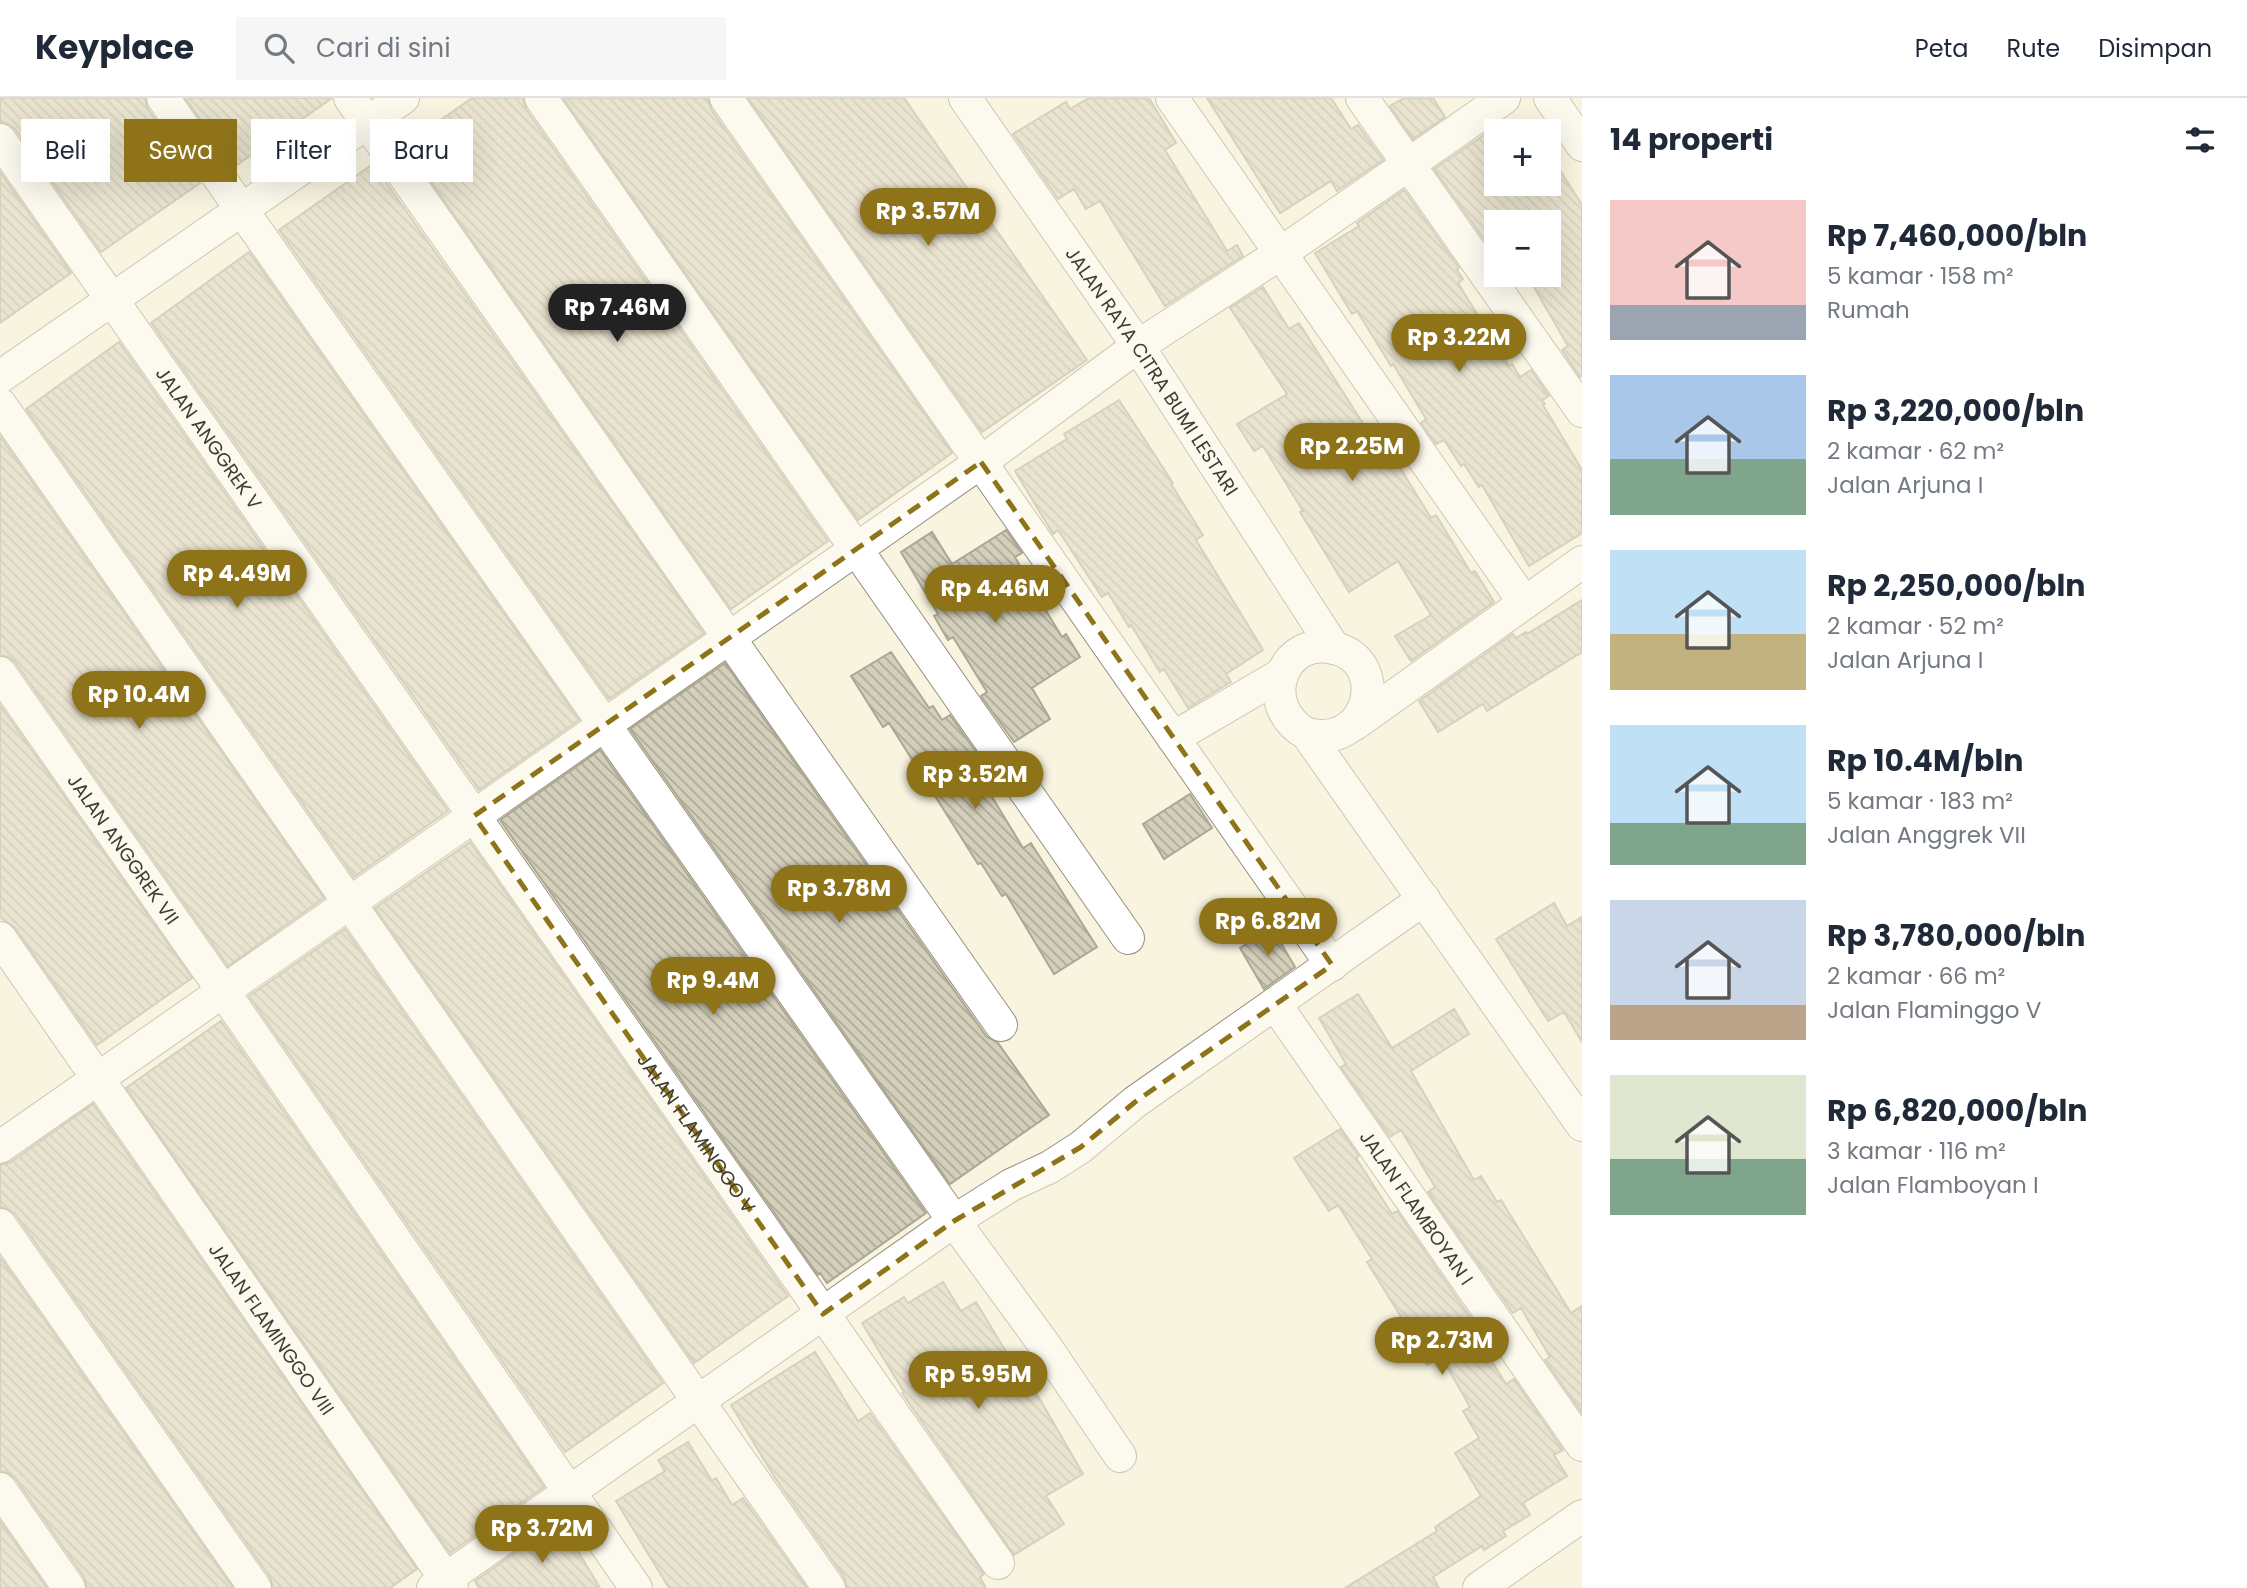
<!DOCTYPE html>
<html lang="id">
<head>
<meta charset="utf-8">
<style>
  :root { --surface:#fff; --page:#f6f6f7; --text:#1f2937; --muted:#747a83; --line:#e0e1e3; --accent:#8e7318 }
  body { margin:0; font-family:Poppins,sans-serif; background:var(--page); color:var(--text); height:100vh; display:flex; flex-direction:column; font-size:26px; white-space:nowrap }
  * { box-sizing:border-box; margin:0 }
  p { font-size:23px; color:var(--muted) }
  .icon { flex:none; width:38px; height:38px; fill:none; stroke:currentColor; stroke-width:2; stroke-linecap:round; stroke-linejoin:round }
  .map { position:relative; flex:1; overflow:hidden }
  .side { display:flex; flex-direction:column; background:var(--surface); width:665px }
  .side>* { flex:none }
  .top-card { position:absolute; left:21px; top:21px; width:665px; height:63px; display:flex; gap:14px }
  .buttons { position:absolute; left:1484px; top:21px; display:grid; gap:14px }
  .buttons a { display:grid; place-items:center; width:77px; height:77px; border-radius:0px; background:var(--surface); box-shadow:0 7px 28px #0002; font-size:35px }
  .price { position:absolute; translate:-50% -60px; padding:0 16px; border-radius:24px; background:var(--accent); color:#fff; font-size:23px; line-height:46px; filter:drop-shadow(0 2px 4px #0008) }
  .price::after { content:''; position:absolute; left:50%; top:42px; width:21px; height:16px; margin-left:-10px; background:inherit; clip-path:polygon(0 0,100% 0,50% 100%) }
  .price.on { background:#222; color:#fff }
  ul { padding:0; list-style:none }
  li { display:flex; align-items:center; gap:21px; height:175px; padding:0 28px }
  li span { display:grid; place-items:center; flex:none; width:196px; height:140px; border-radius:0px; color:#555 }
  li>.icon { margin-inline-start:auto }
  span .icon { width:84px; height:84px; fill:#fffc; stroke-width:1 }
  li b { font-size:30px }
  h2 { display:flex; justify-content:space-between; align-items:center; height:84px; padding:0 28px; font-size:30px }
  .pill { padding:0 24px; border-radius:0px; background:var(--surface); box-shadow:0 7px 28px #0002; font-size:24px; line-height:63px }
  .pill.on { background:var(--accent); color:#fff }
  header { display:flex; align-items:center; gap:42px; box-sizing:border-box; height:98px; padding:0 35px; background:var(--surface); border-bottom:2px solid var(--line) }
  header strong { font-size:33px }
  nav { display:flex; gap:38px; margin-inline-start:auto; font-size:24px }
  .search { width:490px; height:63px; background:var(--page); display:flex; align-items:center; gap:18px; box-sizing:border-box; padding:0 24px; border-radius:0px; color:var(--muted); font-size:26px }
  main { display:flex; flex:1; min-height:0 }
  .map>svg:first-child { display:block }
  .building { fill:url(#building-back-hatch); stroke:#aba793; stroke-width:2 }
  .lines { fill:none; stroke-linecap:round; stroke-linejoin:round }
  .street-casing { stroke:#96917e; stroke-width:34 }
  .street { stroke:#fff; stroke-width:32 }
  .marked { fill:none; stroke:#8e7318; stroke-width:5; stroke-dasharray:14 9; stroke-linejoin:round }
  .labels { text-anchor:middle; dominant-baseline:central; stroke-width:6; stroke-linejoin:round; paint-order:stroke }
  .street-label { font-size:19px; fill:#3e3c34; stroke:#f9f4e0 }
</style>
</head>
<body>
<header>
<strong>Keyplace</strong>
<div class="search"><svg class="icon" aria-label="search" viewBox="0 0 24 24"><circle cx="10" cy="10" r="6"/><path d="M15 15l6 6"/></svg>Cari di sini</div>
<nav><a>Peta</a><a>Rute</a><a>Disimpan</a></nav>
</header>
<main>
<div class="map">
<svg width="1582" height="1490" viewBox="0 0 1582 1490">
  <defs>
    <pattern id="building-back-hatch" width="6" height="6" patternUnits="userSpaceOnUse" patternTransform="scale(1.75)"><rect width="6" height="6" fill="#d4cfbb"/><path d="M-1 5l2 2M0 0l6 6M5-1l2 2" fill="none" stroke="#ada999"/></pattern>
  </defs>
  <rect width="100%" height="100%" fill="#f9f4e0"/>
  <path class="building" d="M0,0h145l3,11 52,74 -99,69 -86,-123 -7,-5 -8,-2z
    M185,0h147l-98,69z
    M472,0h51l3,11 302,432 -97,68 -326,-464z
    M563,0h145l3,11 241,344 -94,67z
    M748,0h156l183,262 -105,72z
    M1089,0h60l27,45 -11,7 62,101 10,-6 6,11 -78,50 -65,-105 -14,8 -12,-20 -16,10 -45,-65 53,-32 4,7z
    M1207,0h124l20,31 7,-4 25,35 -46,31 -6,-10 -51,32z
    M1404,0h29l12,19 -32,22 -23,-33z
    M1496,29v57h53v-31l33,52v170l-2,2 -18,-27 6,-4 -41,-71h22v-53h-53v24l-5,3 -57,-80z
    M373,66l331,469 -95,66 -330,-469z
    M0,74l71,101 -71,50z
    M1404,92l55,78 -2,2 6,9 -5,4 51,83 3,-2 8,13 11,-7 18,26 -7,4 3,4 -2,1 39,65v63l-53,33 -47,-81 -3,2 -15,-23 -3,2 -17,-26 -8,4 -15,-21 5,-4 -33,-55 -2,2 -34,-55 -5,3 -37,-61 44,-27 -2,-3z
    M249,154l330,468 -100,70 -328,-467z
    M1263,189l26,42 10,-6 88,138 7,-3 37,60 5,-3 35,58 4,-2 19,31 -83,59 -16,-25 36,-21 -33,-54 -49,31 -49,-80 3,-1 -40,-65 -9,5 -17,-27 50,-30 -57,-86z
    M119,244l329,469 -94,66 -328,-468z
    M1119,302l54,83 -2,1 32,51 -7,5 67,110 -37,24 5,8 -43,26 -24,-39 -4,3 -29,-47 -2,2 -21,-34 -6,4 -44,-67 -5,4 -38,-63 52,-32 -3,-5z
    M0,338l324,462 -96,68 -213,-304 -7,-5 -8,-2z
    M1006,432l16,23 -7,4 13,24 34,56 4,-3 14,23 -48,31 18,31 -36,23 -33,-46 6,-4 -34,-55 -5,3 -14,-24 4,-2 -37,-62 31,-20 20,32z
    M1582,502v52l-95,59 -4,-7 -45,28 -19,-31 94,-67 3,4 10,-6 1,2z
    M891,554l38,56 4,-2 9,14 8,-5 33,47 -8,7 48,79 8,-5 66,104 -43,27 -48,-80 -4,2 -21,-33 -3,1 -89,-141 -6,4 -32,-51z
    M725,565l261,373 12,7 51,72 -99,69 -320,-455z
    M0,607l192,273 -95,67 -82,-117 -15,-11z
    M600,652l326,463 -99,70 -7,-10 -2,2 -318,-455z
    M1190,696l22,34 -48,31 -21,-35z
    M470,744l318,454 -94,67 -319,-455z
    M1554,805l13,23 15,-9v125l-18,-30 -16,9 -52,-82z
    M1272,830l23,39 -31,22 -24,-41z
    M345,831l318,454 -98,69 -316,-456z
    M1358,896l34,54 62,-39 15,25 -58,37 63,109 7,-4 16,26 4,-2 70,113 11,-7v107l-37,-53 5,-3 -29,-49 -8,5 -85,-121 7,-5 -34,-57 -11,7 -49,-70 5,-3 -27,-46z
    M221,923l323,466 -94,66 -324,-465z
    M93,1006l324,465 -27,19h-117l-3,-11 -255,-363 -7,-5 -8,-2v-42l11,-3z
    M1340,1031l19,27 -3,2 36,56 5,-3 84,122 -5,3 30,48 8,-5 49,71 -9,5 13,21 -44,27 7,12 -27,16 3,5 -22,14 -2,-4 -49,31 6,11h-94l92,-57 -2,-4 46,-31 -26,-43 24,-15 -16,-27 7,-4 -29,-51 -14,9 -14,-23 3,-1 -49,-79 5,-3 -34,-54 -9,6 -35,-53z
    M0,1159l233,331h-146l-3,-11 -69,-99 -7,-5 -8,-2z
    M943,1184l18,29 15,-9 43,71 4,-3 60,104 -37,22 18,28 -50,31 -112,-162 2,-1 -42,-69 42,-26 4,6z
    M815,1254l43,69 12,-8 114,161 -4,3 6,11h-139l-3,-11 -69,-99 -44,-73z
    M688,1344l24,39 4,-3 16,27 11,-7 64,90h-138l-53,-87 49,-30 -7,-11z
    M0,1423l47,67h-47z
    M560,1423l40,67h-121l-4,-7z"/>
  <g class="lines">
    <g class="street-casing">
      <g id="street">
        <path d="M163,0l791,1123 92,126 74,109"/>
        <path d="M350,0l651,927"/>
        <path d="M541,0l587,840"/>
        <path d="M726,0l606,867"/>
        <path id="s1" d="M965,0l173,248 196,302"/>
        <path d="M1172,0l352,504"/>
        <path d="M1362,0l220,313"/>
        <path d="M1550,0l32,47"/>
        <path id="s2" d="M0,42l998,1423"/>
        <path d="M0,279l403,-279"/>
        <path d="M0,306l829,1184"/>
        <path id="s3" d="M0,575l223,318 413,597"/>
        <path d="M1355,626l227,-162"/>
        <path d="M1307,636c64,16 84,-73 27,-86 -52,-13 -78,58 -27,86l275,391"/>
        <path d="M1173,640l109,-64"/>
        <path id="s4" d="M0,840l452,650"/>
        <path id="s5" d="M1275,906l307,441"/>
        <path d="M0,1049l981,-685 157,-116 143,-93 223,-155"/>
        <path d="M0,1127l255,363"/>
        <path d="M0,1391l69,99"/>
        <path d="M433,1490l521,-367 57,-36 39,-18 31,-20 54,-45 289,-203"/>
        <path d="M1479,1490l103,-72"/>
      </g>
    </g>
    <use href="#street" class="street"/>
  </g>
  <path d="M0 0H1582V1490H0ZM981,364l351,503 -197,137 -54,45 -127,74 -131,93 -349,-498z" fill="#f9f4e0" fill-opacity=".55" fill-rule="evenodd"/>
  <path class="marked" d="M981,364l351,503 -197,137 -54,45 -127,74 -131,93 -349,-498z"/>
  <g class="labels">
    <g class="street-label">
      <text stroke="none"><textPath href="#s1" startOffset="331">JALAN RAYA CITRA BUMI LESTARI</textPath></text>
      <text stroke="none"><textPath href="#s2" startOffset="364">JALAN ANGGREK V</textPath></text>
      <text stroke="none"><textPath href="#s3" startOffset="215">JALAN ANGGREK VII</textPath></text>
      <text stroke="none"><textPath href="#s2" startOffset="1213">JALAN FLAMINGGO V</textPath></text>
      <text stroke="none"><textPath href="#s5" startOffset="248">JALAN FLAMBOYAN I</textPath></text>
      <text stroke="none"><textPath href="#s4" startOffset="476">JALAN FLAMINGGO VIII</textPath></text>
    </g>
  </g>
</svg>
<div class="buttons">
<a>+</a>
<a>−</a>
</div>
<b class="price" style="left:928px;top:150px">Rp 3.57M</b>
<b class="price on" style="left:617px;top:246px">Rp 7.46M</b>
<b class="price" style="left:1459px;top:276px">Rp 3.22M</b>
<b class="price" style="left:1352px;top:385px">Rp 2.25M</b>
<b class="price" style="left:237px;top:512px">Rp 4.49M</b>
<b class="price" style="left:995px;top:527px">Rp 4.46M</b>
<b class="price" style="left:139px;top:633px">Rp 10.4M</b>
<b class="price" style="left:975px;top:713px">Rp 3.52M</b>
<b class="price" style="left:839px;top:827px">Rp 3.78M</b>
<b class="price" style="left:1268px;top:860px">Rp 6.82M</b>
<b class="price" style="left:713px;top:919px">Rp 9.4M</b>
<b class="price" style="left:1442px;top:1279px">Rp 2.73M</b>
<b class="price" style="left:978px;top:1313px">Rp 5.95M</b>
<b class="price" style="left:542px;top:1467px">Rp 3.72M</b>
<div class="top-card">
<a class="pill">Beli</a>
<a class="pill on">Sewa</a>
<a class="pill">Filter</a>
<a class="pill">Baru</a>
</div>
</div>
<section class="side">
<h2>14 properti<svg class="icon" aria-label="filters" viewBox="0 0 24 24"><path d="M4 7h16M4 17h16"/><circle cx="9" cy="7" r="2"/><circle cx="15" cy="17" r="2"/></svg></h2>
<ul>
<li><span style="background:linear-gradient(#f6c9c9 75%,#9aa5b1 0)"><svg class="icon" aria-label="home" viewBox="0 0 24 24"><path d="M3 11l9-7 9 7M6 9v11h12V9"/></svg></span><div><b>Rp 7,460,000/bln</b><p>5 kamar · 158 m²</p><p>Rumah</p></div></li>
<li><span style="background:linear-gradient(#a9c7e8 60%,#7fa58c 0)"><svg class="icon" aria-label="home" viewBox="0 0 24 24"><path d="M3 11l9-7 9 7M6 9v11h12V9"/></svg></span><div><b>Rp 3,220,000/bln</b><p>2 kamar · 62 m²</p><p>Jalan Arjuna I</p></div></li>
<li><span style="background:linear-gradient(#bfe0f5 60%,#c2b280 0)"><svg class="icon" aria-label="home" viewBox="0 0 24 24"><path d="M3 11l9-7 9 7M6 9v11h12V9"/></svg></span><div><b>Rp 2,250,000/bln</b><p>2 kamar · 52 m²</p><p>Jalan Arjuna I</p></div></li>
<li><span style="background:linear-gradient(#bfe0f5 70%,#7fa58c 0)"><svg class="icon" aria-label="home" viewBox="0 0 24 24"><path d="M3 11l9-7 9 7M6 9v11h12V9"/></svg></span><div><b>Rp 10.4M/bln</b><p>5 kamar · 183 m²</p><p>Jalan Anggrek VII</p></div></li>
<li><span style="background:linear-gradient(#c9d6e8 75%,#b9a48a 0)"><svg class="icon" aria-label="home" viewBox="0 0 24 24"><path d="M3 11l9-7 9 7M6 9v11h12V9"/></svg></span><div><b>Rp 3,780,000/bln</b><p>2 kamar · 66 m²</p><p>Jalan Flaminggo V</p></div></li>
<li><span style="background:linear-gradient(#dfe7d0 60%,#7fa58c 0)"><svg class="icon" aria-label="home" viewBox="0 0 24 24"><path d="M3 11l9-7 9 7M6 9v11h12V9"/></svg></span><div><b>Rp 6,820,000/bln</b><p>3 kamar · 116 m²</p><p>Jalan Flamboyan I</p></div></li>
</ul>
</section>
</main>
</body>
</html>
